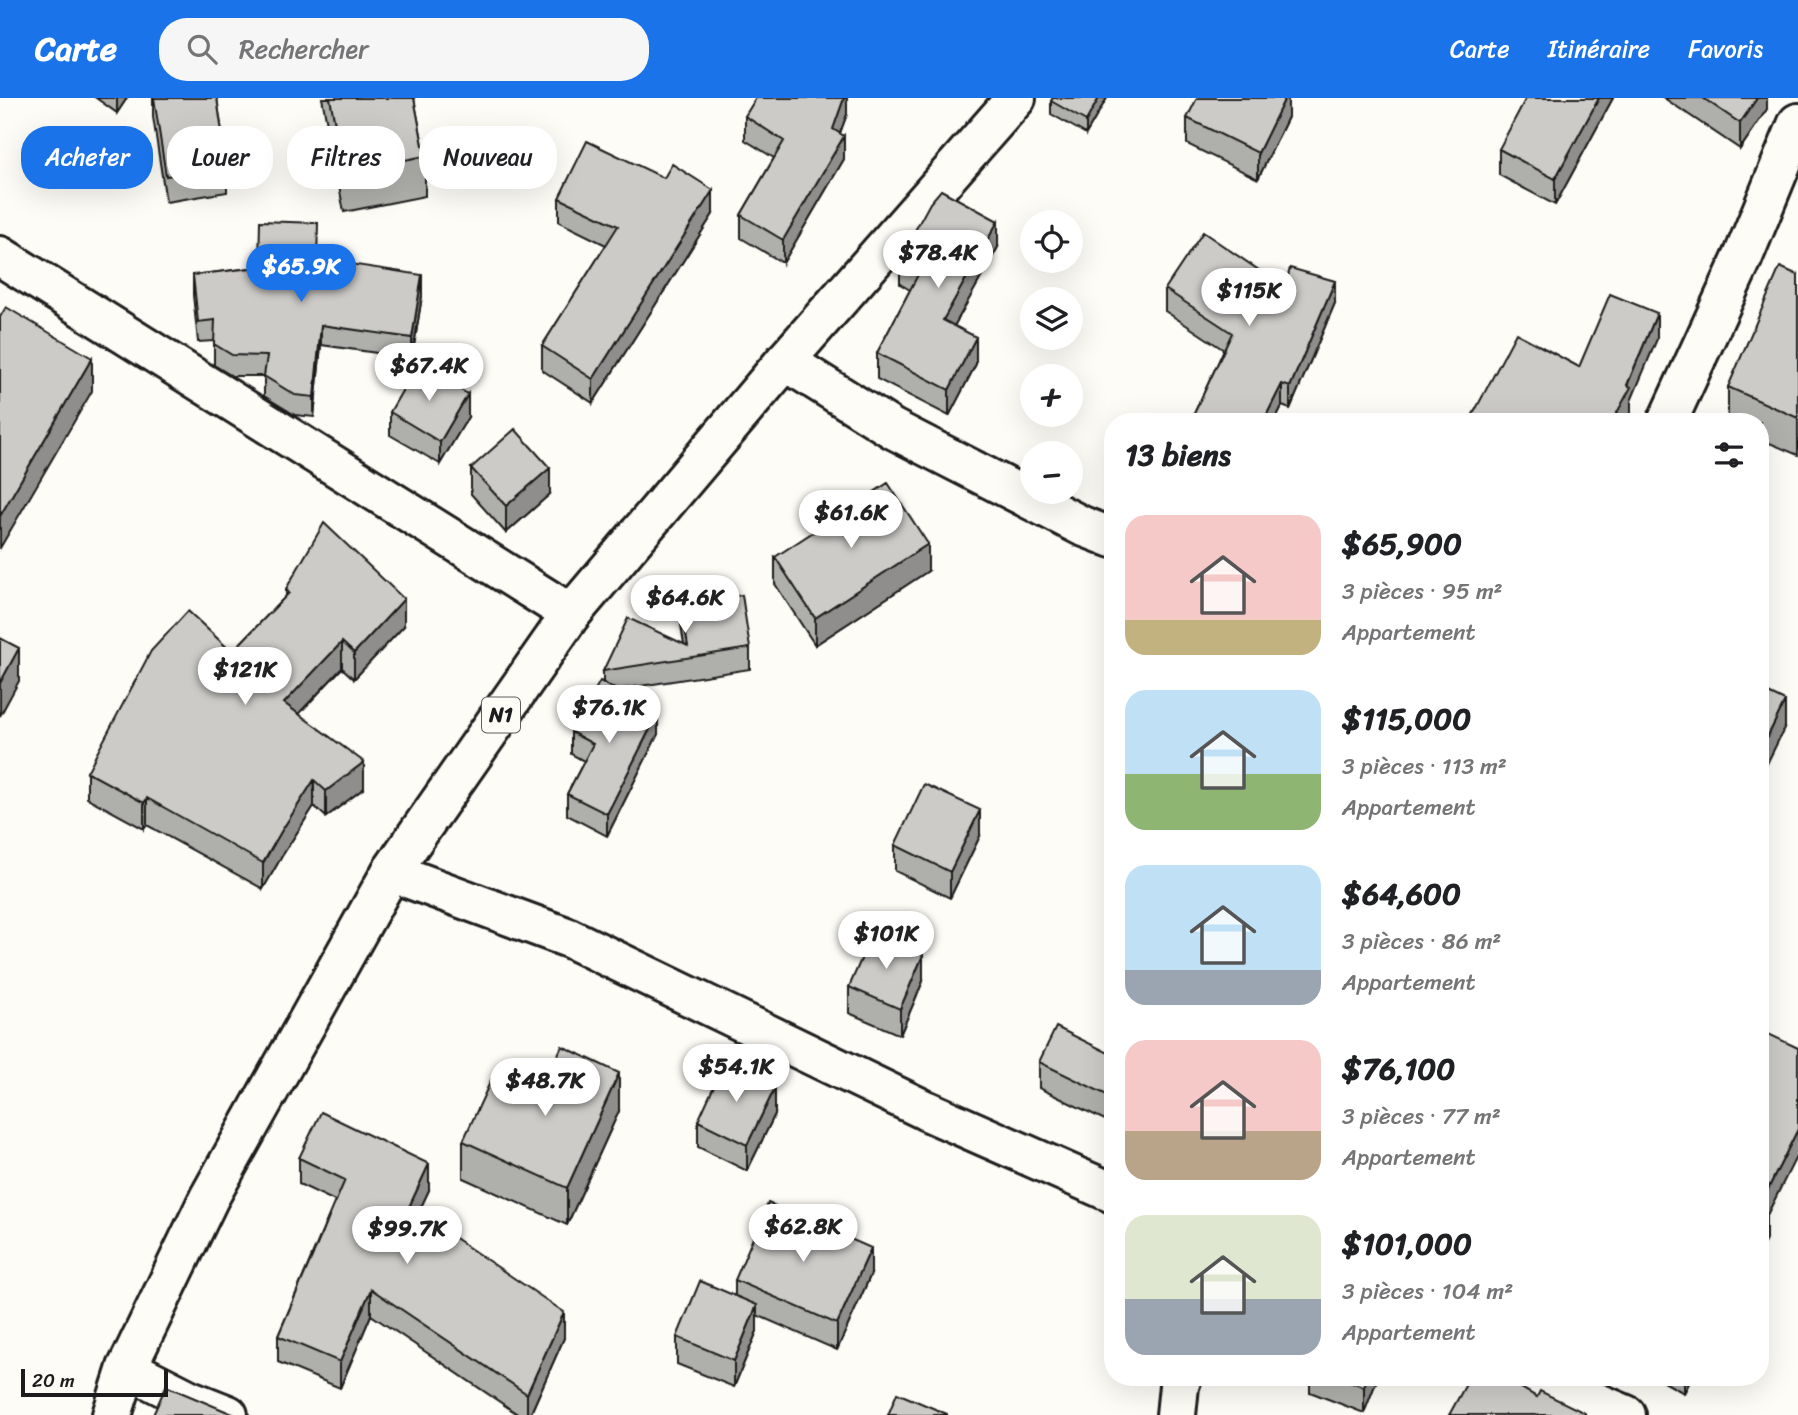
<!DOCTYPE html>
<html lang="fr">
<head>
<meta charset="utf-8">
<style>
  :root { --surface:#fff; --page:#f6f6f6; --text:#202124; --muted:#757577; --accent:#1a73e8 }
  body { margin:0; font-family:Sriracha,sans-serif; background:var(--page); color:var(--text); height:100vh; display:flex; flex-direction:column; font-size:26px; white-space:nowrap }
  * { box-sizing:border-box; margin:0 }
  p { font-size:23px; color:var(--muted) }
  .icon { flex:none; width:38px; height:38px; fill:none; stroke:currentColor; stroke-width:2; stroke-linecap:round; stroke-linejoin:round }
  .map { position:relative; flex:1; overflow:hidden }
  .drawer { position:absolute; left:1104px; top:315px; width:665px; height:973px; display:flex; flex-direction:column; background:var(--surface); border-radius:28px; box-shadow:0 7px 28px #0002 }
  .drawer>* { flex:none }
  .top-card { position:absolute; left:21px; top:28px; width:665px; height:63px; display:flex; gap:14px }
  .controls { position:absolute; left:1020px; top:112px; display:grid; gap:14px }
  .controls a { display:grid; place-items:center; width:63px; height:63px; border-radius:50%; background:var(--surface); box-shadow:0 7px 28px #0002; font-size:35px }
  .scale { position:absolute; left:21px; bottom:18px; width:147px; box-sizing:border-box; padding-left:7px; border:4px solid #1c1c1c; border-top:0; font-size:19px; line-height:24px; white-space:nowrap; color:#1c1c1c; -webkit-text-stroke:5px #fdfcf7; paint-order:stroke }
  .price { position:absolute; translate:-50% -60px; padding:0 16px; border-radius:24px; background:#fff; color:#222; font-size:23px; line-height:46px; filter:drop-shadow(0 2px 4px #0008) }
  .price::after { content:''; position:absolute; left:50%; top:42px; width:21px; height:16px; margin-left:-10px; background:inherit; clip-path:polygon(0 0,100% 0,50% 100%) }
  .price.on { background:var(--accent); color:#fff }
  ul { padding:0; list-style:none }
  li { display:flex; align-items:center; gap:21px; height:175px; padding:0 21px }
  li span { display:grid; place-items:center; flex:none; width:196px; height:140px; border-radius:21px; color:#555 }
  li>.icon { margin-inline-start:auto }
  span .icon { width:84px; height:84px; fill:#fffc; stroke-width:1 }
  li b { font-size:30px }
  h2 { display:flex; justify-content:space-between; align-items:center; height:84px; padding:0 21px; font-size:30px }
  .tag { padding:0 24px; border-radius:28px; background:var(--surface); box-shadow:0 7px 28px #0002; font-size:24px; line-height:63px }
  .tag.on { background:var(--accent); color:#fff }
  header { display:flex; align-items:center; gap:42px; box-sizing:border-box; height:98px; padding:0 35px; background:var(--accent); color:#fff }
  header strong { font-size:33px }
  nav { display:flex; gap:38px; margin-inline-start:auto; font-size:24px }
  .search { width:490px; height:63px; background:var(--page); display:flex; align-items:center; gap:18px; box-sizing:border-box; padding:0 24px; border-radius:28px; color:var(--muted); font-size:26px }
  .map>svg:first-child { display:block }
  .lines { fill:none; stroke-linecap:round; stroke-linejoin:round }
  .minor-casing { stroke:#1c1c1c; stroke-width:44 }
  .major-casing { stroke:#1c1c1c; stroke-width:44 }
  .minor { stroke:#fdfcf7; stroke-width:38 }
  .major { stroke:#fdfcf7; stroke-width:38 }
  .wall { fill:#afafac; stroke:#1c1c1c; stroke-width:2 }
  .shaded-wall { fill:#8f8e8c; stroke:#1c1c1c; stroke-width:2 }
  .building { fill:#cccbc8; stroke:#1c1c1c; stroke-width:2 }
  .labels { text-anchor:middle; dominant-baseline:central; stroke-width:6; stroke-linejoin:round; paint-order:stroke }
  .shield { fill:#fdfcf7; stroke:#605f5e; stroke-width:2 }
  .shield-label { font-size:21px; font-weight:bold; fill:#1c1c1c }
</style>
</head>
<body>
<header>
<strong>Carte</strong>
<div class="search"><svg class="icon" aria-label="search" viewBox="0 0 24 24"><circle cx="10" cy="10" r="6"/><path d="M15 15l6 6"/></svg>Rechercher</div>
<nav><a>Carte</a><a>Itinéraire</a><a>Favoris</a></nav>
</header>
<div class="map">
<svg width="1798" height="1317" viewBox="0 0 1798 1317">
  <rect width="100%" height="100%" fill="#fdfcf7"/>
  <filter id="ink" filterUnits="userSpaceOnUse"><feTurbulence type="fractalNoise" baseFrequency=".0143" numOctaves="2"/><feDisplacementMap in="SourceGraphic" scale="14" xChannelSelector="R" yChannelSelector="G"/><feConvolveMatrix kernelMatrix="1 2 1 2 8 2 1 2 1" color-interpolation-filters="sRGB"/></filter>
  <g filter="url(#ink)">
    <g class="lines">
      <g class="minor-casing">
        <path id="minor" d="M0,158l571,358
          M785,263l108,68 189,97 31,12
          M1667,324l76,-165 55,-134
          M391,774l178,66 356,172 188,83
          M127,1270l63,32 38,15
          M1537,1279l89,38
          M1176,1317l3,-29 3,-9"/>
      </g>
      <g class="major-casing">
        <path id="major" d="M112,1317l15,-47 82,-170 182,-326 180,-258 214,-253 231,-263"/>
      </g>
      <use href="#minor" class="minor"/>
      <use href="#major" class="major"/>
    </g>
    <path class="wall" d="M96,0h31l-10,15z
      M153,0h64l10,68v26l-61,10 -13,-85z
      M322,0h92l11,58v40l-81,16z
      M847,0v16l-7,19 4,26 -61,104 -42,-25v-23l33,-57 -29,-18v-24z
      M1053,0h54l-21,36 -35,-20v-13z
      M1288,0v19l-30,62 -71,-35v-26z
      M1613,0l-58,107 -56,-30v-26z
      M1664,0h103v11l-27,40z
      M559,100l154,16 -120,189 -51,-33v-24l64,-101 -47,-23z
      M998,149l-44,79 22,38 -27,52 -72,-37v-26l33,-63 -10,-6v-26z
      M318,161l104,37 -10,62 -91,-13 -7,72 -19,-2 -31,-19v-20h-32l-18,-11v-24l-16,1 -5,-47v-20l66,-8z
      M1798,177v180l-38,-16v-17h-32v-35z
      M1285,190l50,15 -45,106 -8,-3 -8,16h-82v-4l32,-68 -59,-39v-22z
      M390,314l78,5 -28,47 -50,-29z
      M471,370l79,26 -44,39 -35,-39z
      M775,459l153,14 -113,74 -40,-61z
      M286,491l118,37 -50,53 -12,-11 -43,46 65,74 -38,29 -12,-11 -32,50 -19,33 -116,-64 -3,4 -57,-31v-26l145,-120 54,-56z
      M681,506l69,44v21l-135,21 43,44 -51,102 -40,-21v-21l17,-33 -13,-7v-22l32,-49v-12l81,-27 -3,-19z
      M980,738l-30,62 -55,-27v-26z
      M923,883l-23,54 -51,-22v-26z
      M1113,957v69l-74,-36v-26z
      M537,1001l82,12 -52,114 -104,-47v-37z
      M775,1016l-28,57 -49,-24v-26z
      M299,1060l130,32 -11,23 146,125 -34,77h-11l-148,-100 -31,73 -62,-26v-26l57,-135 -36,-17z
      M871,1176l-34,76 -80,-35v16l-23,56 -57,-23v-27l58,-42v-15z
      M1310,1279h68l-14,36 -54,-21z
      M1655,1279h37l-8,16z"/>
    <path class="shaded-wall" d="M117,0h10l-10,15z
      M844,0h3v16l-14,38v-23z
      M1099,0h8l-21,36v-13z
      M1285,0h3v19l-30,62v-26z
      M1599,0h14l-58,107v-26z
      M1757,0h10v11l-27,40v-26z
      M844,38v23l-61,104v-23z
      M713,92v24l-120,189v-24z
      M998,123v26l-55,99v-26z
      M422,177v21l-10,62v-20z
      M1335,183v22l-45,106v-22z
      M1657,215v26l-26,62v12l-5,9h-14z
      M321,227v20l-7,72v-20z
      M976,239v27l-27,52v-26z
      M92,260v33l-92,157v-32z
      M1282,286v22l-8,16h-11z
      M468,296v23l-28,47v-22z
      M550,370v26l-44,39v-27z
      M928,446v27l-113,74v-27z
      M404,501v27l-50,53v-26z
      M342,544v26l-58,61v-26z
      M19,550v33l-19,35v-33z
      M1785,603v26l-25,51v-26z
      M658,615v21l-51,102v-22z
      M364,664v26l-38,29v-26z
      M314,682v26l-32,50 -19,33v-26l19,-33z
      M147,700v27l-3,4v-26z
      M980,712v26l-30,62v-26z
      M923,857v26l-23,54v-26z
      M619,975v38l-52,114v-37z
      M775,990v26l-28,57v-26z
      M1798,1031v24l-32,64v23l-6,11v-46z
      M429,1066v26l-20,43v-26z
      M871,1150v26l-34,76v-26z
      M371,1191v26l-31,73v-26z
      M757,1207v26l-23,56v-26z
      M564,1214v26l-34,77h-3v-21z
      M1367,1279h11l-14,36v-26z
      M1684,1279h8l-8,16z"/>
    <path class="building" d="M154,0h63l10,68 -61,10z
      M330,0h84l11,58 -81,16z
      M756,0h88l-11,31 11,7 -61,104 -42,-25 43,-74 -39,-25z
      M1053,0h46l-13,23 -35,-20z
      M1197,0h88l-27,55 -71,-35z
      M1526,0h73l-44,81 -56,-30z
      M1703,0h54l-17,25z
      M587,43l77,37 8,-14 41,26 -120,189 -51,-33 76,-120 -59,-28z
      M941,92l57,31 -55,99 33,17 -27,53 -72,-37 44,-84 -21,-11 30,-55z
      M260,123l58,2 -1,36 105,16 -10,63 -91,-13 -7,72 -19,-2 -31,-19 3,-20 -35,-1 -18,-11 1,-24 -17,2 -5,-47 66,-8z
      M1203,134l82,56 5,-20 45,13 -45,106 -8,-3 -19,38h-63l-8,-4 40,-85 -67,-44z
      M1780,169l18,8v143l-70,-31z
      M1610,196l47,19 -30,72 4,2 -19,35h-143l47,-89 63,34z
      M6,209l86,51 -92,158v-199z
      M417,267l51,29 -28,48 -50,-30z
      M515,331l35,39 -44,38 -35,-38z
      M888,385l40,61 -113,74 -40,-61z
      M324,425l80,76 -50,54 -12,-11 -58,61 80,59 -38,29 -12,-11 -32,50 -19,33 -116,-65 -3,5 -57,-31 64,-121 37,-40 44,41 57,-59 -3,-4z
      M742,497l8,53 -147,23 25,-53 60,28 -7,-42z
      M0,540l19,10 -19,35z
      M600,583l58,32 -51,101 -40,-20 26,-50 -22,-12z
      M1760,591l25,12 -25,51z
      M924,686l56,26 -30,62 -55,-27z
      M872,836l51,21 -23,54 -51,-22z
      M1056,929l57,28v43l-74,-36z
      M1760,932l38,18v81l-38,76z
      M562,948l57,27 -52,115 -104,-47 29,-63 45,21z
      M725,964l50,26 -28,57 -49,-24z
      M321,1014l108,52 -20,43 155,105 -37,82 -156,-105 -31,73 -62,-26 67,-156 -46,-22z
      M768,1105l103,45 -34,76 -102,-44z
      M1760,1114l6,3 -6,11z
      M700,1183l57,24 -23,56 -57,-24z
      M1340,1279h27l-3,10z
      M1470,1279h32l35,20 3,-6 45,22v2h-136z
      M166,1288l69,29h-82z
      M897,1295l50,21v1h-59z"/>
  </g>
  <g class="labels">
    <rect class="shield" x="482" y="599.5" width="38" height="35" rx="5"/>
    <g class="shield-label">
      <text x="501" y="617">N1</text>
    </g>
  </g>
</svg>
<div class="controls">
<a><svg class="icon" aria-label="locate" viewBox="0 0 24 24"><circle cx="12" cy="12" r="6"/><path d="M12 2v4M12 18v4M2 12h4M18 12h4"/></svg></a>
<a><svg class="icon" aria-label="layers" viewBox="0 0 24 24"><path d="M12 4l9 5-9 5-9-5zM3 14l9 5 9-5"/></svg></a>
<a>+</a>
<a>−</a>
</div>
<div class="scale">20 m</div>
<b class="price" style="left:938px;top:192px">$78.4K</b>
<b class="price on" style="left:301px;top:206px">$65.9K</b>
<b class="price" style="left:1249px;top:230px">$115K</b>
<b class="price" style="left:429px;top:305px">$67.4K</b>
<b class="price" style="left:851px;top:452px">$61.6K</b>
<b class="price" style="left:685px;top:537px">$64.6K</b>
<b class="price" style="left:245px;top:609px">$121K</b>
<b class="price" style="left:609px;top:647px">$76.1K</b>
<b class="price" style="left:886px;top:873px">$101K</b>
<b class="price" style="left:736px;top:1006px">$54.1K</b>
<b class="price" style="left:545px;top:1020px">$48.7K</b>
<b class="price" style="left:803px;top:1166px">$62.8K</b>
<b class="price" style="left:407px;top:1168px">$99.7K</b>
<div class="top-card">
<a class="tag on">Acheter</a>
<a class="tag">Louer</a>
<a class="tag">Filtres</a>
<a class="tag">Nouveau</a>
</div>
<section class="drawer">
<h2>13 biens<svg class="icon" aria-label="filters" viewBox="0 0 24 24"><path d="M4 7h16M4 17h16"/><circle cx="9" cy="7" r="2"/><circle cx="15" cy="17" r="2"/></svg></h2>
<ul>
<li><span style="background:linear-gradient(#f6c9c9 75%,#c2b280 0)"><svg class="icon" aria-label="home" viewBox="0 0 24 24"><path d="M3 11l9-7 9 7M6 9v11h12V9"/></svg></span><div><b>$65,900</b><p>3 pièces · 95 m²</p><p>Appartement</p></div></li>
<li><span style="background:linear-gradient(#bfe0f5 60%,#8fb573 0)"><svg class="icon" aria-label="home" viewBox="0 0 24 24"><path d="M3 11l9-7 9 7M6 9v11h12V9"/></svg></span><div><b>$115,000</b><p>3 pièces · 113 m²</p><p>Appartement</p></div></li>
<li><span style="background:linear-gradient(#bfe0f5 75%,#9aa5b1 0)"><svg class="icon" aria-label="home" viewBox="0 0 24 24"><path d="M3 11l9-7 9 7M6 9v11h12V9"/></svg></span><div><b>$64,600</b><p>3 pièces · 86 m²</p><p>Appartement</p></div></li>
<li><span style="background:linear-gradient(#f6c9c9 65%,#b9a48a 0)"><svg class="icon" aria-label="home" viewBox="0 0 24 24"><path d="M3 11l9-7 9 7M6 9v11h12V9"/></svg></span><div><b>$76,100</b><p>3 pièces · 77 m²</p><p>Appartement</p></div></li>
<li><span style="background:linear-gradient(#dfe7d0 60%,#9aa5b1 0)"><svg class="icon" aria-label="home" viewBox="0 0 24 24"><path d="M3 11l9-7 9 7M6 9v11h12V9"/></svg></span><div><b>$101,000</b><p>3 pièces · 104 m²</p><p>Appartement</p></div></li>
</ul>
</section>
</div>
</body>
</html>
